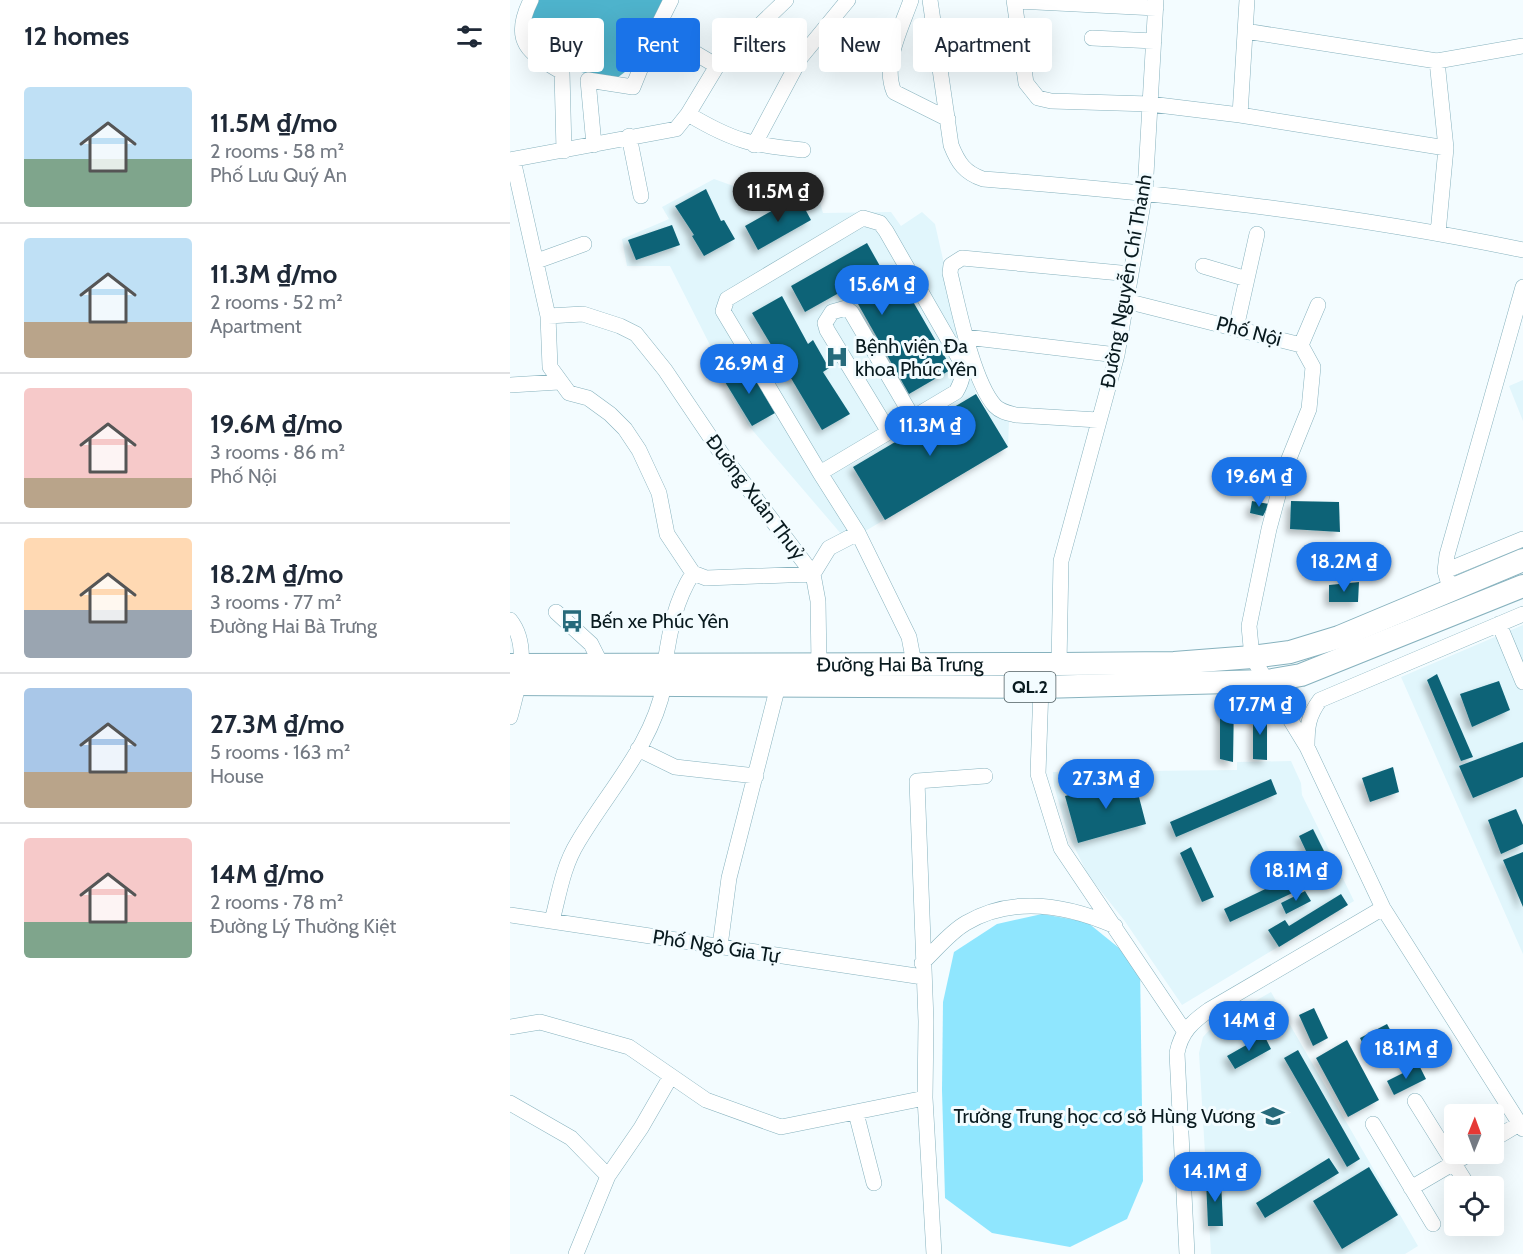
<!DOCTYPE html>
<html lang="en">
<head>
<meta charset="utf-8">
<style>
  :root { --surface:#fff; --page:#f2f2f3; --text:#1f2937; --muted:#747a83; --line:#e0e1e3; --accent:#1a73e8 }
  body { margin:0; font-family:Cabin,sans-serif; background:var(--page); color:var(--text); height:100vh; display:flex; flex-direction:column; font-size:22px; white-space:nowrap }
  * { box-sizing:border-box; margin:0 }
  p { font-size:20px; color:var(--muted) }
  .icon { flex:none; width:33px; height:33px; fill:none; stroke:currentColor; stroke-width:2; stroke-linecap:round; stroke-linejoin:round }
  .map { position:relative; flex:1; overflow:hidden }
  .sheet { display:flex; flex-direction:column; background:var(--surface); width:510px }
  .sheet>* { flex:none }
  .guide { position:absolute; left:18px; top:18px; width:570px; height:54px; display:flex; gap:12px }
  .needle { width:39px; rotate:1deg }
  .tools { position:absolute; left:934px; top:1104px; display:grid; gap:12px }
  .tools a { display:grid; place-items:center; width:60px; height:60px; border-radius:6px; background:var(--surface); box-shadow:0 6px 24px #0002; font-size:30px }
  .price { position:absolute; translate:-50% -51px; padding:0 14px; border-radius:21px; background:var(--accent); color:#fff; font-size:20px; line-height:39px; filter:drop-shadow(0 2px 3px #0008) }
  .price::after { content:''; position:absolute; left:50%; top:36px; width:18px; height:14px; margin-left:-9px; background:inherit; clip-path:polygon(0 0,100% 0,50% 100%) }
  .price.on { background:#222; color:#fff }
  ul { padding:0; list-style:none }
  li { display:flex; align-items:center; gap:18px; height:150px; padding:0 24px }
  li+li { border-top:2px solid var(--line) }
  li span { display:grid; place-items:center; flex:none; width:168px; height:120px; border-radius:6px; color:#555 }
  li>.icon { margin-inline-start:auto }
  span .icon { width:72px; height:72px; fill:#fffc; stroke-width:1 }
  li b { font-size:26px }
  h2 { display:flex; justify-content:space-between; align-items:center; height:72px; padding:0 24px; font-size:26px }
  .chip { padding:0 21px; border-radius:6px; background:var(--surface); box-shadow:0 6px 24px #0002; font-size:21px; line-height:54px }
  .chip.on { background:var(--accent); color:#fff }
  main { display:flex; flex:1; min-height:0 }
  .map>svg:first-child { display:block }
  .built { fill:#e1f6fc }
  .green { fill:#8fe6fe }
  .water { fill:#4eb3cc }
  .building { fill:#0d6477; filter:url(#shadow) }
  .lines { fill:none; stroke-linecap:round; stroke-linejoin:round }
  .minor-casing { stroke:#87b2be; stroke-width:16 }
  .highway-casing { stroke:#87b2be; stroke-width:24 }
  .minor { stroke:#fff; stroke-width:15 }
  .highway { stroke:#fff; stroke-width:22 }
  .labels { text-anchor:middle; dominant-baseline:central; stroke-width:6; stroke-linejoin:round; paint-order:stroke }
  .shield { fill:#f3fcff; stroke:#4f5e62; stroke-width:1.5 }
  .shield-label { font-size:18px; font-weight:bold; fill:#091a1f }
  .street-label { font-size:20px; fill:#091a1f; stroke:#f3fcff }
  .poi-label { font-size:20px; fill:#091a1f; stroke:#f3fcff; text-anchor:start }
</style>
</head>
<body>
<main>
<section class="sheet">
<h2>12 homes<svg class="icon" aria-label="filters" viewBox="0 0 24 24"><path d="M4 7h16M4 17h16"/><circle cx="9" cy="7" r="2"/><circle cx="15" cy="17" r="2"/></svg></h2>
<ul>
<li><span style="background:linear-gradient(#bfe0f5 60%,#7fa58c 0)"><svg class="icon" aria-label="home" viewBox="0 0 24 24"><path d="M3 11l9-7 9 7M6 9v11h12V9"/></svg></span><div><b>11.5M ₫/mo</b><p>2 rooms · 58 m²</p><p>Phố Lưu Quý An</p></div></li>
<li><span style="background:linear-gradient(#bfe0f5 70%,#b9a48a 0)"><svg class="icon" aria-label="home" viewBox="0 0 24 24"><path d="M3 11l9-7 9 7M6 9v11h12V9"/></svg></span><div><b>11.3M ₫/mo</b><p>2 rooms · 52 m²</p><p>Apartment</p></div></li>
<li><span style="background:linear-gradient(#f6c9c9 75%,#b9a48a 0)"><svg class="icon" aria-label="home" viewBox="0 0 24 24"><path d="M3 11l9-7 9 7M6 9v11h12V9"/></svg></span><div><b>19.6M ₫/mo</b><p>3 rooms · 86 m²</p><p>Phố Nội</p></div></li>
<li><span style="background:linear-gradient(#ffd9b3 60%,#9aa5b1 0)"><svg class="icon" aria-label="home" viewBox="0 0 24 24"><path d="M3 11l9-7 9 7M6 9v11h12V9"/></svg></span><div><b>18.2M ₫/mo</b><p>3 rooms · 77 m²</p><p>Đường Hai Bà Trưng</p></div></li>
<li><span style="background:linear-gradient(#a9c7e8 70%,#b9a48a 0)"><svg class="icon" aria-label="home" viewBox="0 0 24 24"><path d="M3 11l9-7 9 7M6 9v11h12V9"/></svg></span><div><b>27.3M ₫/mo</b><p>5 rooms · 163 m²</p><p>House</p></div></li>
<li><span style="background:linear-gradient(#f6c9c9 70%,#7fa58c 0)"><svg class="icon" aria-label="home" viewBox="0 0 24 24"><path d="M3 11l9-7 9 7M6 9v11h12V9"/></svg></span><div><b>14M ₫/mo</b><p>2 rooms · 78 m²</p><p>Đường Lý Thường Kiệt</p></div></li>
</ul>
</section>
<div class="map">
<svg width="1013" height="1254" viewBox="0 0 1013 1254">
  <defs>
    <filter id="shadow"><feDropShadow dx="-4.5" dy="4.5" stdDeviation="3" flood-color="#0004"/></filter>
  </defs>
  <rect width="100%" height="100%" fill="#f3fcff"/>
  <path class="built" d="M204,179l25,9 78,4 6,21 68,-1 10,14 21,-14 13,12 31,137 10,33 8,13 25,14 -1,26 -141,83 -25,5 -94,-110 -40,-72 4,-4 -42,-83h-43l-5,-27 47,-20 -7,-12z
    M1013,380v41l-14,-35z
    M1013,625v329l-122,-277z
    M781,761l10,22 1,12 52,106 -172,104 -58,-85 -36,-45 -20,-41 -14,-48 -1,-14 184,-2v-8z
    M761,992l147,254 -13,8h-194l-12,-201 4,-16 12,-13z"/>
  <path class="green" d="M532,914l45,8 53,43 3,216 -16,38 -57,28 -78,-14 -47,-35 -3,-108 1,-88 11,-50 43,-28z"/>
  <path class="water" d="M26,0h129l-31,65 -17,13 -48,-8 -42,-23 3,-38z"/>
  <path class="building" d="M196,189l15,32 3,-1 11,19 -31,17 -12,-20 2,-1 -19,-29z
    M288,196l13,24 -53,30 -13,-24z
    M162,225l8,20 -44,15 -8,-20z
    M357,243l27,48 10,-5 48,83 -43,25 -51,-90 22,-13 -9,-16 -66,37 -14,-26z
    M272,296l26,48 5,-4 16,28 -6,4 27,42 -28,16 -70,-117z
    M236,363l29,50 -23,13 -30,-49z
    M466,394l32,53 -123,73 -32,-53z
    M742,501l17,3 -6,12 -13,-3z
    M781,501l48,1 1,30 -50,-3z
    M849,582l-1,20h-29v-17z
    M927,674l36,83 -12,4 -34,-81z
    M989,681l11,29 -38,17 -12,-33z
    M710,699h14l-1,63 -13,-3z
    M743,713h14v47l-14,-1z
    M1013,742v35l-50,21 -14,-32z
    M883,767l6,25 -29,10 -8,-24z
    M624,778l12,46 -68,19 -13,-47z
    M761,779l6,15 -101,43 -6,-15z
    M1006,809l7,16v19l-22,10 -13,-34z
    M803,829l15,30 -15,7 -14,-30z
    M681,847l23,50 -12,5 -22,-49z
    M1013,852v55l-20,-47z
    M801,867l7,14 -88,41 -6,-13z
    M795,891l6,10 -25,13 -5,-11z
    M831,894l7,11 -69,42 -11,-17 17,-10 4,6z
    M804,1008l14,30 -15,8 -14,-31z
    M877,1024l6,11 -27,15 -6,-12z
    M754,1035l7,14 -36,20 -8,-13z
    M837,1040l32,60 -31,17 -32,-59z
    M788,1050l62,109 -13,8 -63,-109z
    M909,1065l7,14 -32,16 -7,-14z
    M819,1158l10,15 -74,45 -9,-15z
    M859,1167l29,48 -56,34 -29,-48z
    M711,1179l2,47h-15l-2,-46z"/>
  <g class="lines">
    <g class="minor-casing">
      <path id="minor" d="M21,0c-21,42 -2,53 31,72l2,79
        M401,0c-10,29 -29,63 -17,92l54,27
        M420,0l21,145c7,18 14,28 32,34 181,14 362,34 540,71
        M504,0l12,83 12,15 13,3 99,3 90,11 206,33
        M504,1l142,7
        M146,30l15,-30
        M735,31l192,30 86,-15
        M582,38l62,3
        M927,61l9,87 -8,85
        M178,114l29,-48 69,-66
        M730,115l7,-115
        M119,136l12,60
        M84,145l-6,-65 45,7 23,-57 61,36
        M244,145l47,-88 47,-57
        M0,160l166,-31 12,-15c45,27 63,31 115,36
        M3,160l35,156 2,51 19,26 19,5 22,16 15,15 14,21 20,43 8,41 26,39c-18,28 -23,57 -28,90
        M353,218l17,5 6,8 74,129c4,13 3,20 -4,32l-136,81 -97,-162 4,-12z
        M27,261l47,-17
        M693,266l44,13
        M616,301l175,44 12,22 -4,42 -23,57 -17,63 -20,97 3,31 55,90 76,161 140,221
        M38,316l35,-2 37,12 16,8 29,36 56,83 92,121 5,27 1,63
        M726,328l21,-94
        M456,337l151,18
        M791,345l17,-40
        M0,385l49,-3
        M588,420l-82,-5c-8,-2 -15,-3 -21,-9 -22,-24 -37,-100 -45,-133l1,-8 11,-7 169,16
        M379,432l-62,-102 -2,-7 7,-11 14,-4 5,4 62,106
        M310,473l38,60
        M935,571l78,-32
        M183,573l13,5 107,-4 16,-26 29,-15 51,104 5,26
        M941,591l-6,-20 2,-16 76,-268
        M46,612l35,32 10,20
        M0,620c21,26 8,67 0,97
        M989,624l24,58
        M549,664l2,-103 56,-206 28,-163 11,-192
        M531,687l-3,87 23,74 124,184
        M797,747c0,-20 1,-31 13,-47l203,-86
        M128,749l37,18 81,9
        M0,915l413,62
        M42,921c7,-27 11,-55 26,-79 30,-51 75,-98 86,-157
        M210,946l9,-68 49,-192
        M412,963c13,-12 28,-31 44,-40 48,-28 101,-18 149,3
        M0,1027l30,-5 89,25 77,53 75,27 144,-29
        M905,1101l53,85
        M0,1103l61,35 37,38
        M346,1113l18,70
        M863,1124l60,100
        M984,1139l25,-15
        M901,1188l58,-34
        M66,1254l32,-78 33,-48 30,-52
        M424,1254l-9,-156 1,-77 -9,-240 68,-5
        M677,1254l-10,-201c4,-21 15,-31 32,-43l174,-102"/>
    </g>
    <g class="highway-casing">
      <g id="highway">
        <path id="s1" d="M0,665l549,-1 115,-1 78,-6 38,-5 49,-15 184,-77"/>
        <path d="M0,684l531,3 226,-6 34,-6 222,-89"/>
      </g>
    </g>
    <use href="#minor" class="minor"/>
    <use href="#highway" class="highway"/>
  </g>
  <defs>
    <g id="hospital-bare" transform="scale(1.8)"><path d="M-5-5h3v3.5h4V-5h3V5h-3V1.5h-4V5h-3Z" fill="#266a7b" stroke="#f3fcff" stroke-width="2.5" paint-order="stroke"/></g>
    <g id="bus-bare" transform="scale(1.8)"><path d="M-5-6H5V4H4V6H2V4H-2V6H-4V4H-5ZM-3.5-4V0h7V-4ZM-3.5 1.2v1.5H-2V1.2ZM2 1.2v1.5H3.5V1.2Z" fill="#266a7b" stroke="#f3fcff" stroke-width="2.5" paint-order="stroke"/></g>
    <g id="school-bare" transform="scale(1.8)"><path d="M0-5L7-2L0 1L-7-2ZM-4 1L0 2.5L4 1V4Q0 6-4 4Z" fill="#266a7b" stroke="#f3fcff" stroke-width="2.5" paint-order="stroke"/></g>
  </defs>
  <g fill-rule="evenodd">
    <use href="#hospital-bare" x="327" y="357"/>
    <use href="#bus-bare" x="62" y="621"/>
    <use href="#school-bare" x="763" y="1116"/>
  </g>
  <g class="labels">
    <rect class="shield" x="494.5" y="672" width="51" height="30" rx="4.5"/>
    <g class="shield-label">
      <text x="520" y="687">QL.2</text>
    </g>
    <g class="street-label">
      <text transform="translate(616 281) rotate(-80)">Đường Nguyễn Chí Thanh</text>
      <text transform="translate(739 331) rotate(15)">Phố Nội</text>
      <text transform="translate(246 497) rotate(53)">Đường Xuân Thuỷ</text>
      <text stroke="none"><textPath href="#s1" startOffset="390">Đường Hai Bà Trưng</textPath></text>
      <text transform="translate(206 946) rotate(9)">Phố Ngô Gia Tự</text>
    </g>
    <g class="poi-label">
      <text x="345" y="346">Bệnh viện Đa<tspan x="345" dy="23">khoa Phúc Yên</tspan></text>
      <text x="80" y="621">Bến xe Phúc Yên</text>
      <text x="745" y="1116" text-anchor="end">Trường Trung học cơ sở Hùng Vương</text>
    </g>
  </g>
</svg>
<div class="tools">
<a><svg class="needle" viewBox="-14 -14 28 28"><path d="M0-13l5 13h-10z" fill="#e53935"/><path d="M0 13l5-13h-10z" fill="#747a83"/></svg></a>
<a><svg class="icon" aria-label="locate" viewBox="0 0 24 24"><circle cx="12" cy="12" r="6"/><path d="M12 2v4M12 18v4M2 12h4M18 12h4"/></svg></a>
</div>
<b class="price on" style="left:268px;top:223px">11.5M ₫</b>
<b class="price" style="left:372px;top:316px">15.6M ₫</b>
<b class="price" style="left:239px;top:395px">26.9M ₫</b>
<b class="price" style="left:420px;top:457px">11.3M ₫</b>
<b class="price" style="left:749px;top:508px">19.6M ₫</b>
<b class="price" style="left:834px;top:593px">18.2M ₫</b>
<b class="price" style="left:750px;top:736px">17.7M ₫</b>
<b class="price" style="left:596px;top:810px">27.3M ₫</b>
<b class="price" style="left:786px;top:902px">18.1M ₫</b>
<b class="price" style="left:739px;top:1052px">14M ₫</b>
<b class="price" style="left:896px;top:1080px">18.1M ₫</b>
<b class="price" style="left:705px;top:1203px">14.1M ₫</b>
<div class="guide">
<a class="chip">Buy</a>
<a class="chip on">Rent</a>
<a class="chip">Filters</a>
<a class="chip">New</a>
<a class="chip">Apartment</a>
</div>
</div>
</main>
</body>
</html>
